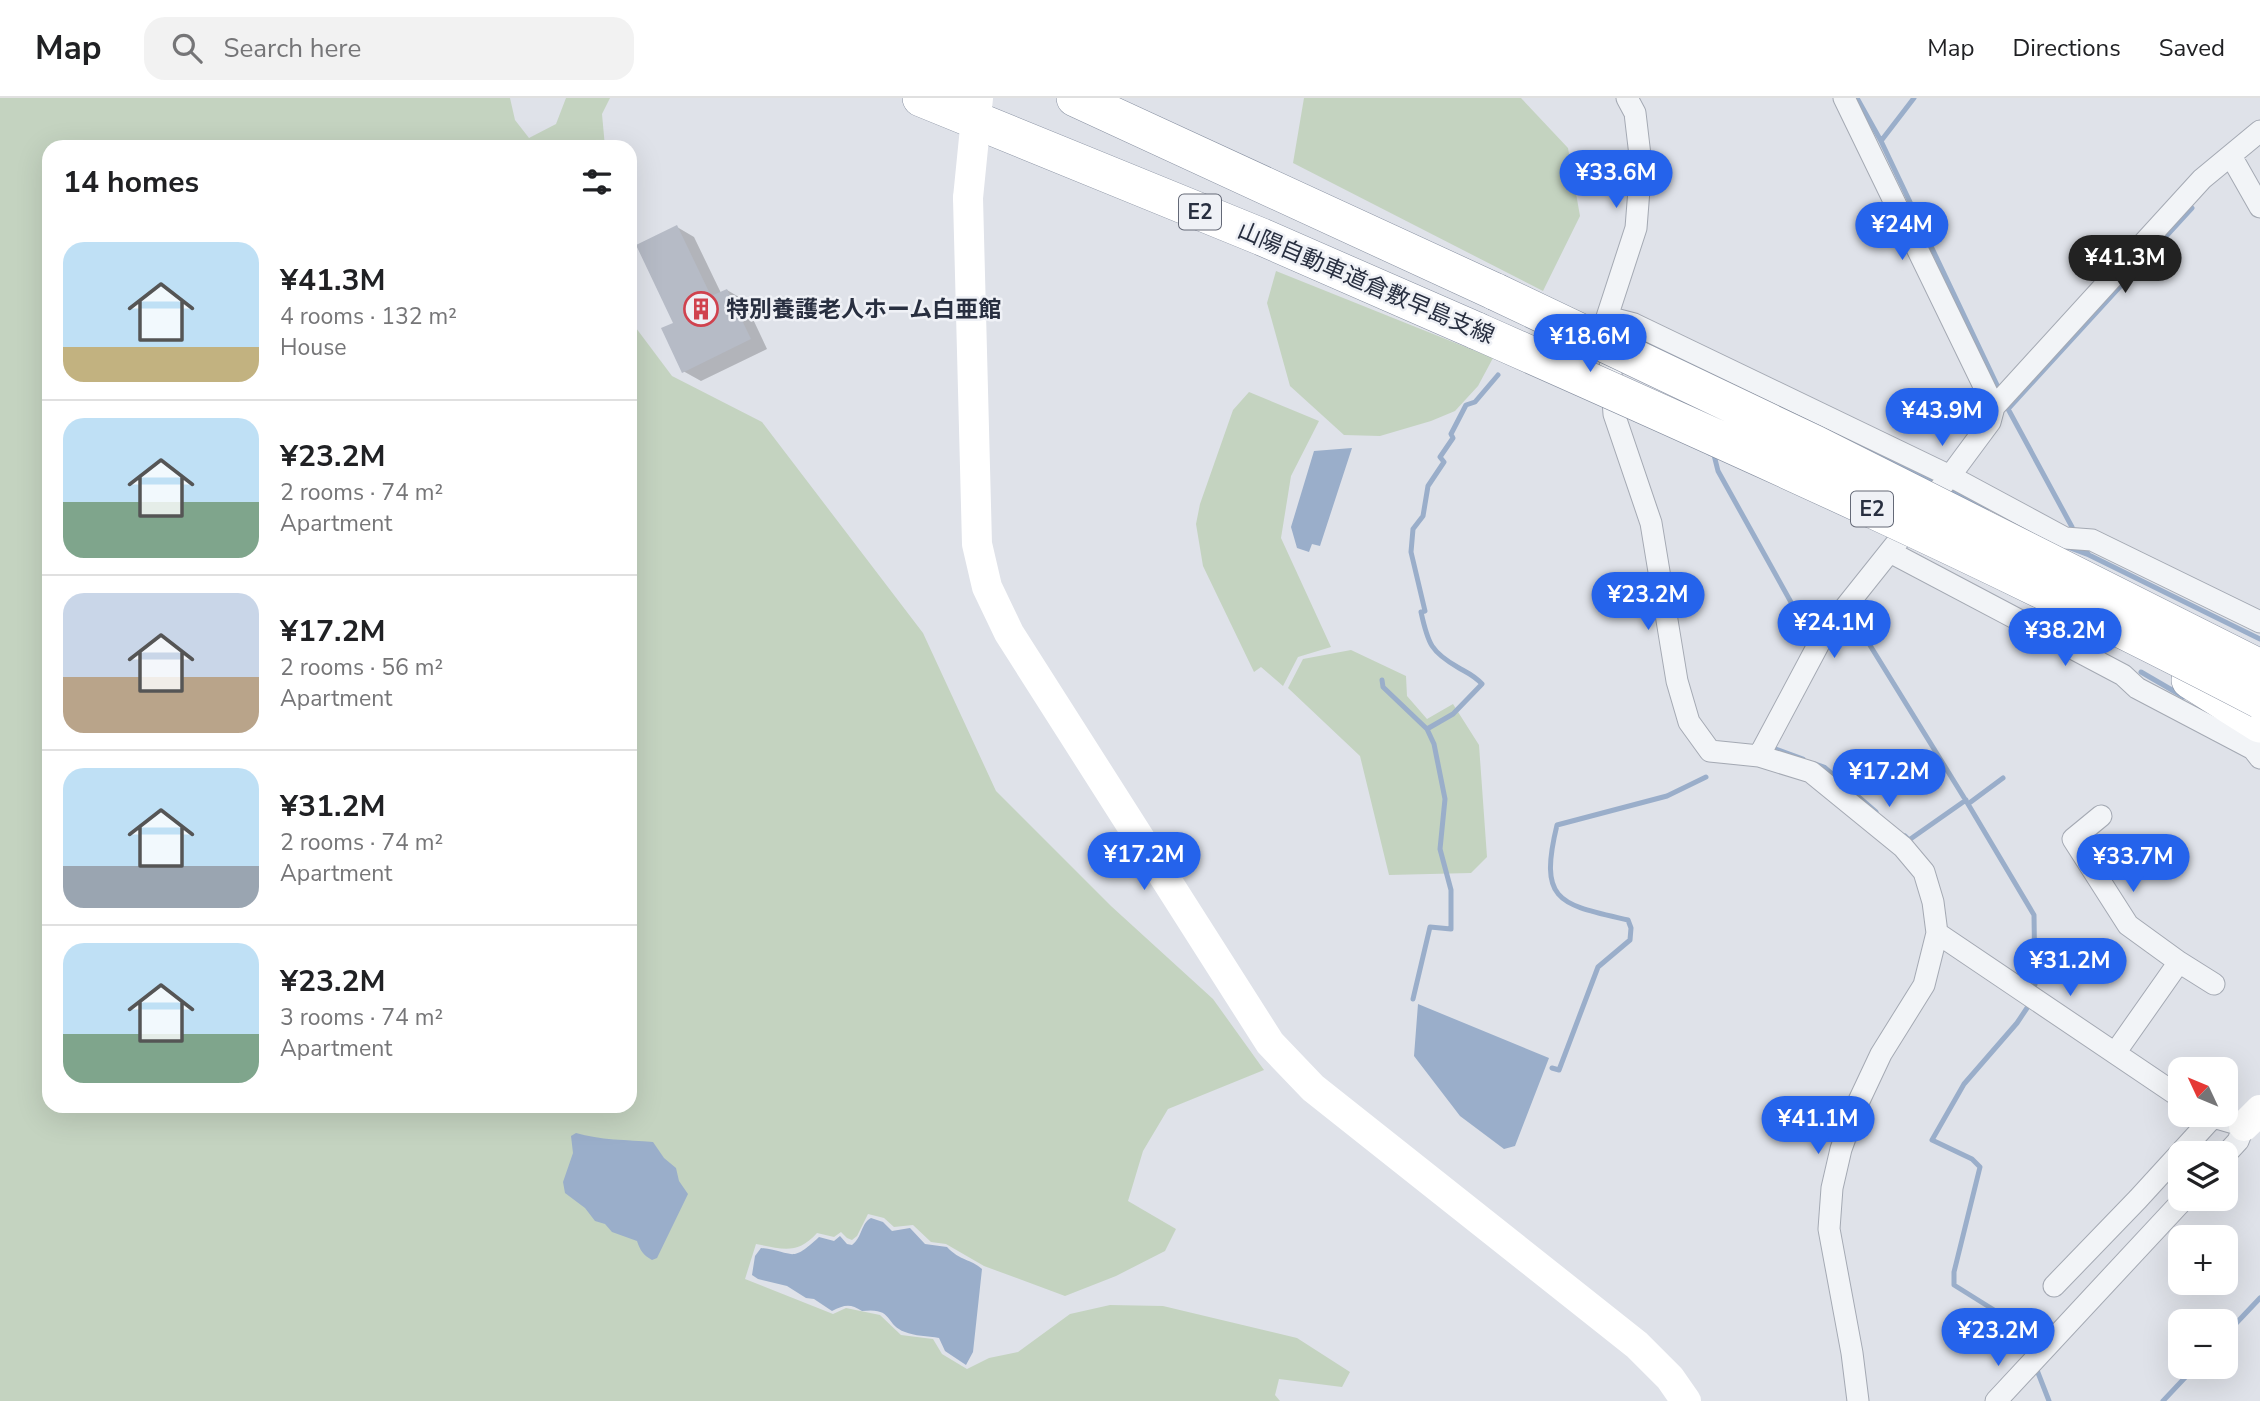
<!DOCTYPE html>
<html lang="en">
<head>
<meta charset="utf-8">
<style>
  :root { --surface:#fff; --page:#f2f2f2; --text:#202124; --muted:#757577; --line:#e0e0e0; --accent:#2563eb }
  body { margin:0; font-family:"Nunito Sans","Noto Sans JP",sans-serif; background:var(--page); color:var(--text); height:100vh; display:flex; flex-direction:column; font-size:26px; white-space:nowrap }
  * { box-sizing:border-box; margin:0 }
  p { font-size:23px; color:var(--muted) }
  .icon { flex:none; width:38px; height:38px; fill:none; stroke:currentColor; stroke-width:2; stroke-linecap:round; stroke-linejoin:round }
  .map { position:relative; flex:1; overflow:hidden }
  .sheet { position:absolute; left:42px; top:42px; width:595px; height:973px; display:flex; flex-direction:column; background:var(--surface); border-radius:21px; box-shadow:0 7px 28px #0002 }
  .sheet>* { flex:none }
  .needle { width:46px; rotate:314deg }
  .fabs { position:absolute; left:2168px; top:959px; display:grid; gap:14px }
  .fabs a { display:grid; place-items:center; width:70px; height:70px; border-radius:14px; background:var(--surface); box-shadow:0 7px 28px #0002; font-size:35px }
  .price { position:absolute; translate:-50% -60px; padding:0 16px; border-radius:24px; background:var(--accent); color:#fff; font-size:23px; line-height:46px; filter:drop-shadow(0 2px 4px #0008) }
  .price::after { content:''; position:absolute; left:50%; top:42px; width:21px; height:16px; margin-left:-10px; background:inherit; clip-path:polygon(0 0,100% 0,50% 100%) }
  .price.active { background:#222; color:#fff }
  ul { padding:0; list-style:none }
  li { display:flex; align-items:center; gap:21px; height:175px; padding:0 21px }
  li+li { border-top:2px solid var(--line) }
  li span { display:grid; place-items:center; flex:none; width:196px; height:140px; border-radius:21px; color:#555 }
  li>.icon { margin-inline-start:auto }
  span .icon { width:84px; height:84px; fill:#fffc; stroke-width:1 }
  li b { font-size:30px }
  h2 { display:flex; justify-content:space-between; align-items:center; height:84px; padding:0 21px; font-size:30px }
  header { display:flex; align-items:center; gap:42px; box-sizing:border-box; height:98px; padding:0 35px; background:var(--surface); border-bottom:2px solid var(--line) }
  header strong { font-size:33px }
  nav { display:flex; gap:38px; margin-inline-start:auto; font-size:24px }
  .search { width:490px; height:63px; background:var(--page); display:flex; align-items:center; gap:18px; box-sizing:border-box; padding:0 24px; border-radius:21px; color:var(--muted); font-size:26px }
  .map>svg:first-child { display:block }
  .green { fill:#c4d3c0 }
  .water { fill:#9aaeca }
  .shadow { fill:#0003 }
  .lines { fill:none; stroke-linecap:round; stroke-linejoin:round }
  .stream { stroke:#9aaeca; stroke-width:5 }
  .building { fill:#b6bbc6 }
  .street-casing { stroke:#a4a9b3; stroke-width:23 }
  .highway-casing { stroke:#868fa0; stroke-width:38 }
  .street { stroke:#f2f4f7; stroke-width:21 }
  .secondary { stroke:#fff; stroke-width:30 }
  .highway { stroke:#fff; stroke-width:37 }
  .highway-bridge-casing { stroke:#868fa0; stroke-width:38; stroke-linecap:butt }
  .secondary-bridge { stroke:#fff; stroke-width:30 }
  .highway-bridge { stroke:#fff; stroke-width:37 }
  .labels { text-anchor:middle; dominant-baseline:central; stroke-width:5; stroke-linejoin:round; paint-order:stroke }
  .shield { fill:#eff1f6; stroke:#646977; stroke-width:2 }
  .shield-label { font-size:21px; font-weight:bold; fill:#282f40 }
  .street-label { font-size:23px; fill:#282f40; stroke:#eff1f6 }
  .poi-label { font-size:23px; font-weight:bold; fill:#282f40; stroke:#eff1f6; text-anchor:start }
</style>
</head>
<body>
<header>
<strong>Map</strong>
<div class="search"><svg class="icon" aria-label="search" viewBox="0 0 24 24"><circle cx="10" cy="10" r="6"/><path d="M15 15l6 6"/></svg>Search here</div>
<nav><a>Map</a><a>Directions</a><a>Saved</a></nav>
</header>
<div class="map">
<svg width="2260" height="1303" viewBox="0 0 2260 1303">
  <rect width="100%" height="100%" fill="#dfe2e9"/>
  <path class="green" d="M0,0h510l5,22 14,18 27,-14 10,-26h44l-8,16 3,33h-556v959h581v-786l42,56 90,46 161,211 73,158 115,115 102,93 51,71 -96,39 -25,42 -15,50 48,28 -11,22 -49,25 -51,20 -81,-30 -38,-22 -15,-2 -18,-17 -19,2 -10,-9 -16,-4 -11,22 -5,4 -5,-2 -6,-6 -7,5 -17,-4c-20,22 -34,16 -61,11l-11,35 88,35 13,-6 34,7 21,20 32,4 9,15 25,15 22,-11 29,-6 52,-38 40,-9 53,1 134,32 53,34 -8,15 -63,-8 -4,16 5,6h-1280z
    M1304,0h217l47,50 12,68 -37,75 -250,-128z
    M1276,173l217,87 -15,28 -23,25 -24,10 -51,15 -36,-1 -54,-49 -23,-83z
    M1249,294l70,29 -28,55 -10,62 50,109 -33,10 -15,29 -22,-19 -7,5 -51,-106 -7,-42 4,-20 33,-94z
    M1351,552l55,26 1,20 20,23 26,-15 26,41 8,112 -16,16 -82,2 -29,-119 -72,-68 15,-29z"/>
  <path class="water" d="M1352,350l-32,98 -8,-2 -3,8 -12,-4 -6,-21 23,-76z
    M1418,906l131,54 -34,88 -11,3 -44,-33 -46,-60z
    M576,1035c23,7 52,7 77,9l11,16 12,10 3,13 9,13 -31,64 -5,2c-9,-5 -12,-10 -15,-19l-25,-9 -7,-8 -10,-3 -10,-13 -20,-15 -2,-11 10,-29 -2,-17z
    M871,1120l12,4 9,9 18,-3 15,16 22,3c13,14 24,12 35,22l-9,83 -7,13 -21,-14 -6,-13c-11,-2 -25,-2 -34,-6 -21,-8 -11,-25 -43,-21 -12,-8 -18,-6 -30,0l-18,-12 -8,-1 -19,-12 -29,-7 -6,-4 3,-19 6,-8c34,4 29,16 58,-11l15,4 6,-5 7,8 5,1c10,-7 9,-22 19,-27z"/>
  <path class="shadow" d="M677,129l17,10 27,56 6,-3 17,10 23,49 -66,32 -18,-10 -8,-48z"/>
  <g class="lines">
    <path class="stream" d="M1857,0l24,43 116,244
      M1881,43l33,-43
      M1635,240l299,144
      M2007,309l65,120
      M2008,311l184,-201
      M1709,355l5,2 4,16 84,151 15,13
      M1946,390l42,20
      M2065,448l24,9
      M2086,453l3,4 171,84
      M1844,527l3,-4h8l113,183 35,-26
      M2141,574l43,25
      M1382,582l1,7 44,42 7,15 11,55 -5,50 11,41v39l-21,-2 -17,72
      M1427,631l26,-15 29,-30c-7,-8 -14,-11 -23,-16 -28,-16 -31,-24 -38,-56l4,-1 -14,-59 2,-23 10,-13 5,-30 16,-24 -4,-5 13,-19 -2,-4 15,-29 9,-3 23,-27
      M1773,650l30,11
      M1815,666l9,3 52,45
      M1968,706l66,111 1,70
      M1905,738l4,4 57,-40
      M2027,910l-10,15 -53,61 -32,56 40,19 8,8 -26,105v13l40,25 18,19 20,27
      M1552,970l7,2 39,-103 32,-27 1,-12 -3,-8c-68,-16 -90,-17 -71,-95l110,-29 39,-19
      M2226,1236l34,-36
      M2035,1267l14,36
      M2163,1303l32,-34"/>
  </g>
  <path class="building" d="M677,127l34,71 16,-7 24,50 -69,34 -21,-45 12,-5 -37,-78z"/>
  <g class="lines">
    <g class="street-casing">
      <path id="street" d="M1627,0l8,15 6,51 -5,64 -29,89 7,97 37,109 26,158 12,41 21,29 49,5 52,16 92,75 21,25 9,30 4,31 -13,52 -43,69 -24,51 -16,44 -9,39 -3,41 23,124 6,48
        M1844,0l150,309
        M2231,58l29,51
        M1607,219l27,7 316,152 115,62 27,2 168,82
        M1890,454l233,123 14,13 116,61 7,9
        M1759,658l65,-122 126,-158 40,-54 4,-15 208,-228 58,-48
        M2101,718l-28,23 55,86 51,37
        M1937,835l243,164
        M2115,955l64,-91 35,22
        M2206,1017l38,11 -6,15 -12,13
        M2054,1188l84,-87 75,-82
        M1996,1303l188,-202"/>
    </g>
    <g class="highway-casing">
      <path id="highway" d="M921,0l341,139 215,94
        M1075,0l421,194
        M2190,582l70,44"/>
    </g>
    <use href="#street" class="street"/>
    <path class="secondary" d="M968,100l9,346 10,43 22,46 261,410 43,45 324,257 33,33 16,23
      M2244,1028l16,-16"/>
    <use href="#highway" class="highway"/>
    <g class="highway-bridge-casing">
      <path id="highway-bridge" d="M1496,194l319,152 445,224
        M1477,233c264,117 527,235 783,369"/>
    </g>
    <path class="secondary-bridge" d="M968,100l10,-100"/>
    <use href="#highway-bridge" class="highway-bridge"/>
  </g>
  <defs>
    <g id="building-ring" transform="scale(1.75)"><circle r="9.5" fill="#eff1f6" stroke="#d0424e" stroke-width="1.5"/><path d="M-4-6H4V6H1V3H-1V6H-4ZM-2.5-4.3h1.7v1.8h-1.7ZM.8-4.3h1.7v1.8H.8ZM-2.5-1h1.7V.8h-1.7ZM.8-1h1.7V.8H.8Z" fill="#d0424e"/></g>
  </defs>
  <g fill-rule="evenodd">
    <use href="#building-ring" x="701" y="211"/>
  </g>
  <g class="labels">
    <g class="shield">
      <rect x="1179" y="96.5" width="42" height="35" rx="5"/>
      <rect x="1851" y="393.5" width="42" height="35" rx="5"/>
    </g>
    <g class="shield-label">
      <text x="1200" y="114">E2</text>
      <text x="1872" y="411">E2</text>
    </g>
    <g class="street-label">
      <text transform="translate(1366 185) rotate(23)">山陽自動車道倉敷早島支線</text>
    </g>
    <g class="poi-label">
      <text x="726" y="211">特別養護老人ホーム白亜館</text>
    </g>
  </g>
</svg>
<div class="fabs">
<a><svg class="needle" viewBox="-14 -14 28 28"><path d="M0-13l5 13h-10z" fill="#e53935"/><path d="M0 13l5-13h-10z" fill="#757577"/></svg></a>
<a><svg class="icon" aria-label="layers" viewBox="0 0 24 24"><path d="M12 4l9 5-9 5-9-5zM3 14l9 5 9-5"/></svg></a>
<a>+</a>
<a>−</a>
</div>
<b class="price" style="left:1616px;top:112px">¥33.6M</b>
<b class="price" style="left:1902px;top:164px">¥24M</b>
<b class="price active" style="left:2125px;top:197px">¥41.3M</b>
<b class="price" style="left:1590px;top:276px">¥18.6M</b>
<b class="price" style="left:1942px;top:350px">¥43.9M</b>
<b class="price" style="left:1648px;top:534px">¥23.2M</b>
<b class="price" style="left:1834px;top:562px">¥24.1M</b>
<b class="price" style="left:2065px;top:570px">¥38.2M</b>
<b class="price" style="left:1889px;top:711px">¥17.2M</b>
<b class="price" style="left:1144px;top:794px">¥17.2M</b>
<b class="price" style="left:2133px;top:796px">¥33.7M</b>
<b class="price" style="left:2070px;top:900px">¥31.2M</b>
<b class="price" style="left:1818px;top:1058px">¥41.1M</b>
<b class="price" style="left:1998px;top:1270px">¥23.2M</b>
<section class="sheet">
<h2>14 homes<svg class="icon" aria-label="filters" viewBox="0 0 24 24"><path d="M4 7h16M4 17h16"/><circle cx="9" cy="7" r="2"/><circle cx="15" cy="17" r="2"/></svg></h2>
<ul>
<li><span style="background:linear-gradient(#bfe0f5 75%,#c2b280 0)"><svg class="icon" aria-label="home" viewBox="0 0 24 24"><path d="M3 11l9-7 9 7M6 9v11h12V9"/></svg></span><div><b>¥41.3M</b><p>4 rooms · 132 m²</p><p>House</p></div></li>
<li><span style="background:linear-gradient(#bfe0f5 60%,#7fa58c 0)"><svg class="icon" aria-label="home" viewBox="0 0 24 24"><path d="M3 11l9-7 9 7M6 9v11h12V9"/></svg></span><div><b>¥23.2M</b><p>2 rooms · 74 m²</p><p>Apartment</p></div></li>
<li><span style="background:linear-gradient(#c9d6e8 60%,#b9a48a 0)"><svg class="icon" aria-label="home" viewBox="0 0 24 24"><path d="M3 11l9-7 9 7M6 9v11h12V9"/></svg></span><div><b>¥17.2M</b><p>2 rooms · 56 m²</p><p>Apartment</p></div></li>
<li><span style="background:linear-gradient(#bfe0f5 70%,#9aa5b1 0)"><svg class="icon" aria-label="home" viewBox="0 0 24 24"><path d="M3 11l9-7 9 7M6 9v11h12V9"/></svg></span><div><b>¥31.2M</b><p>2 rooms · 74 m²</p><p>Apartment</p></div></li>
<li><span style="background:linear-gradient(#bfe0f5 65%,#7fa58c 0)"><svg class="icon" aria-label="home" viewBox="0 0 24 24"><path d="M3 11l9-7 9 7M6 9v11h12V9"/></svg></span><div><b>¥23.2M</b><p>3 rooms · 74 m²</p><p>Apartment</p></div></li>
</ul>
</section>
</div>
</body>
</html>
